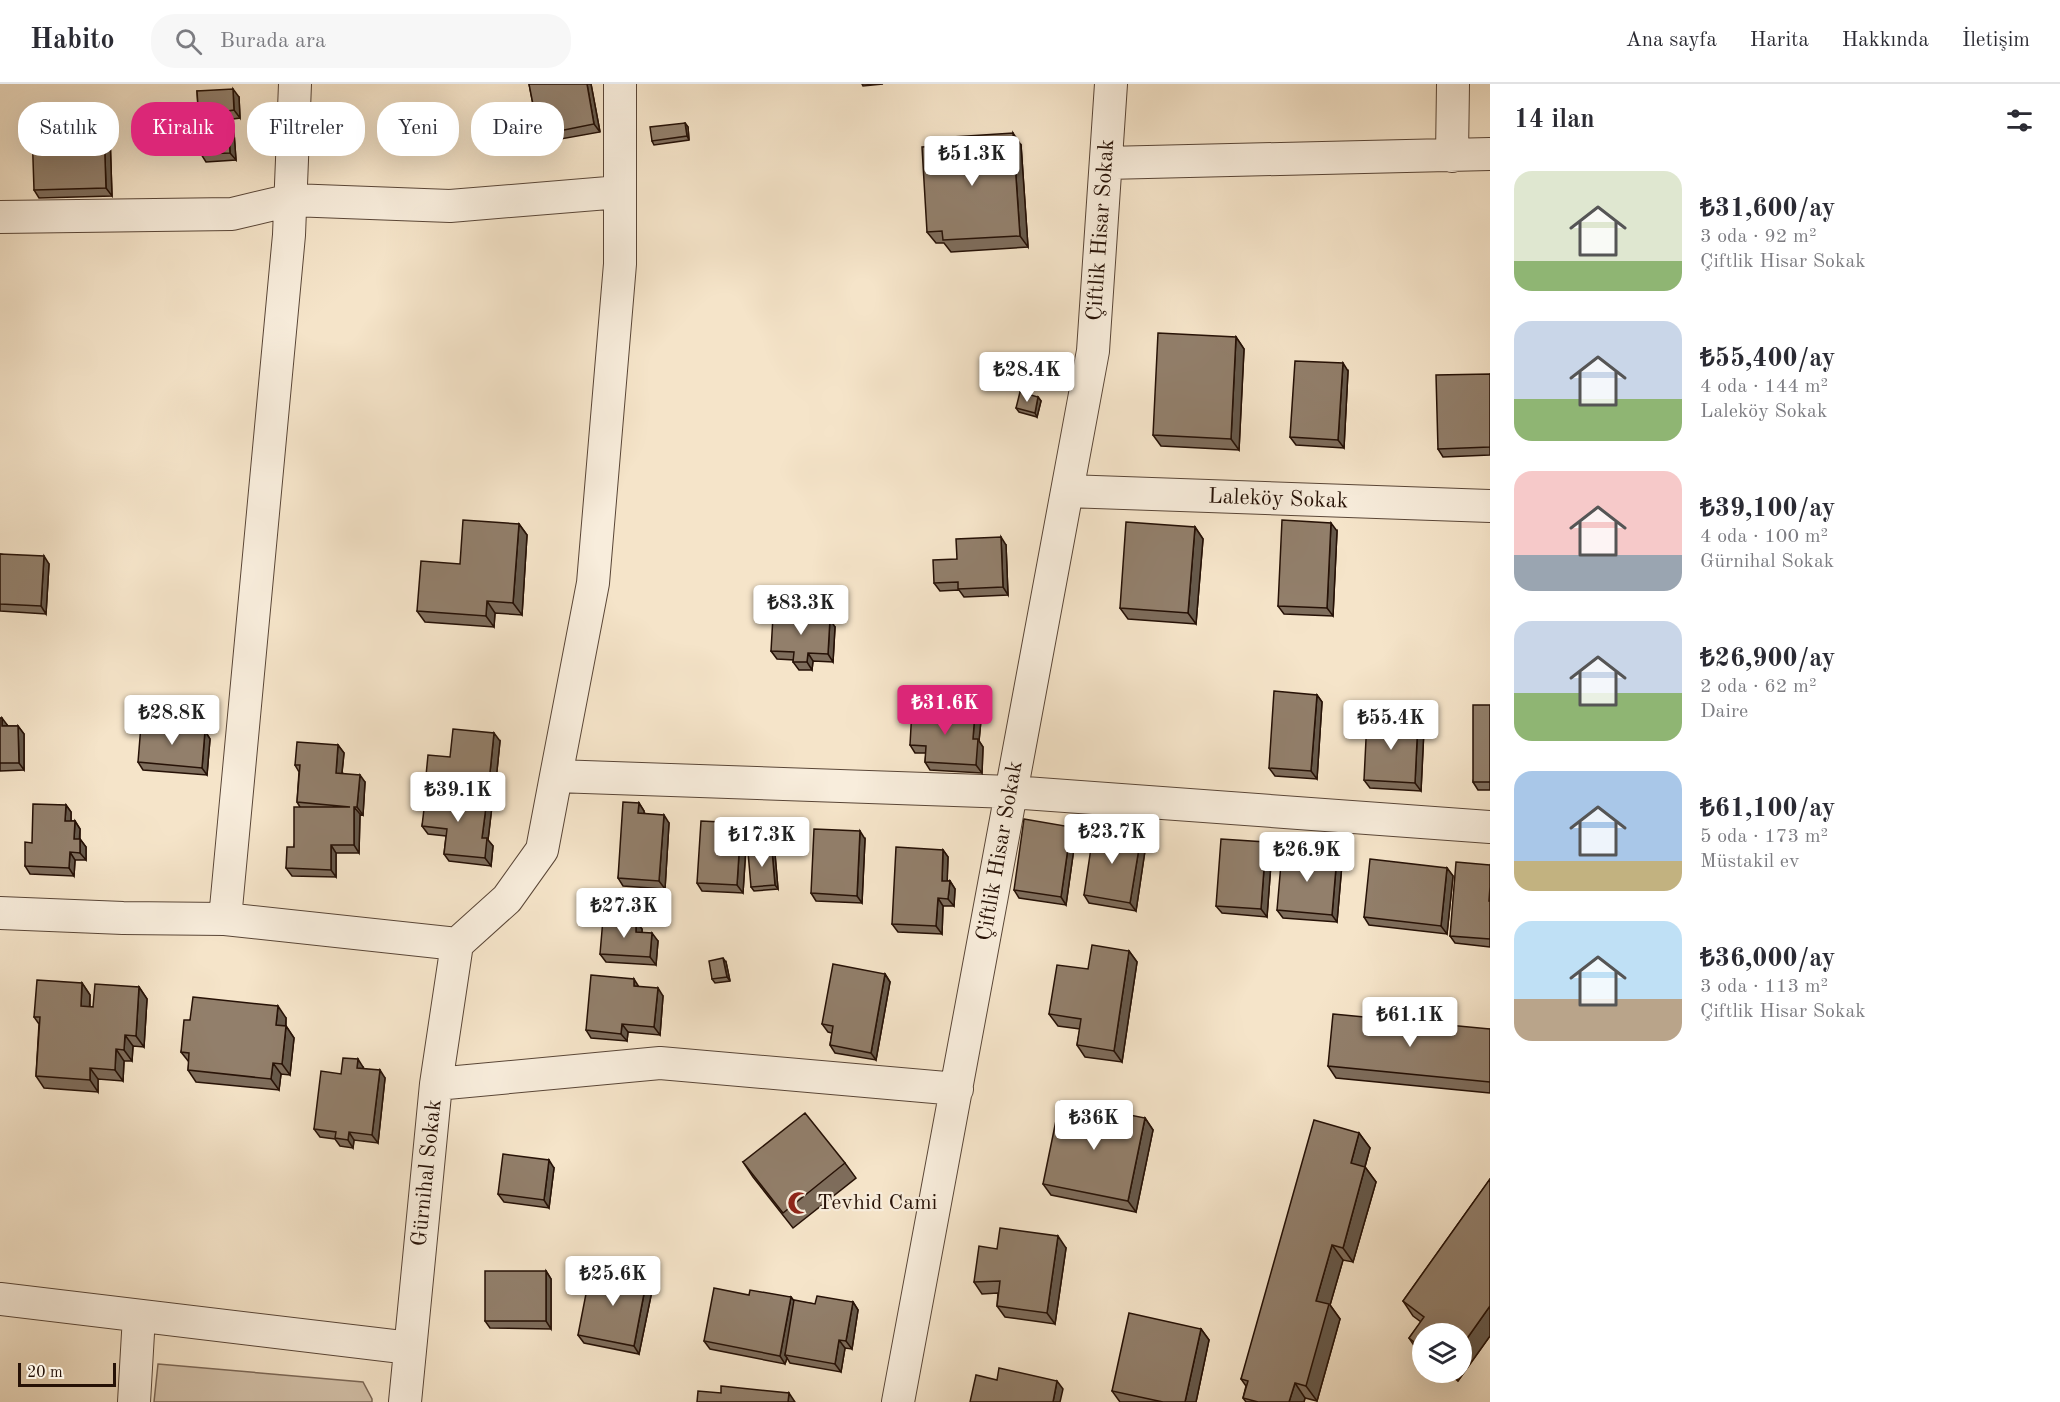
<!DOCTYPE html>
<html lang="tr">
<head>
<meta charset="utf-8">
<style>
  :root { --surface:#fff; --page:#f7f7f7; --text:#2b2b33; --muted:#7c7c81; --line:#e1e1e2; --accent:#db2777 }
  body { margin:0; font-family:"Old Standard TT",serif; background:var(--page); color:var(--text); height:100vh; display:flex; flex-direction:column; font-size:22px; white-space:nowrap }
  * { box-sizing:border-box; margin:0 }
  p { font-size:20px; color:var(--muted) }
  .icon { flex:none; width:33px; height:33px; fill:none; stroke:currentColor; stroke-width:2; stroke-linecap:round; stroke-linejoin:round }
  .map { position:relative; flex:1; overflow:hidden }
  .side { display:flex; flex-direction:column; background:var(--surface); width:570px }
  .side>* { flex:none }
  .hud { position:absolute; left:18px; top:18px; width:570px; height:54px; display:flex; gap:12px }
  .tools { position:absolute; left:1412px; top:1239px; display:grid; gap:12px }
  .tools a { display:grid; place-items:center; width:60px; height:60px; border-radius:50%; background:var(--surface); box-shadow:0 6px 24px #0002; font-size:30px }
  .scale { position:absolute; left:18px; bottom:15px; width:98px; box-sizing:border-box; padding-left:6px; border:3px solid #261106; border-top:0; font-size:16px; line-height:21px; white-space:nowrap; color:#261106; -webkit-text-stroke:4px #f8eddc; paint-order:stroke }
  .price { position:absolute; translate:-50% -51px; padding:0 14px; border-radius:6px; background:#fff; color:#222; font-size:20px; line-height:39px; filter:drop-shadow(0 2px 3px #0008) }
  .price::after { content:''; position:absolute; left:50%; top:36px; width:18px; height:14px; margin-left:-9px; background:inherit; clip-path:polygon(0 0,100% 0,50% 100%) }
  .price.selected { background:var(--accent); color:#fff }
  ul { padding:0; list-style:none }
  li { display:flex; align-items:center; gap:18px; height:150px; padding:0 24px }
  li span { display:grid; place-items:center; flex:none; width:168px; height:120px; border-radius:18px; color:#555 }
  li>.icon { margin-inline-start:auto }
  span .icon { width:72px; height:72px; fill:#fffc; stroke-width:1 }
  li b { font-size:26px }
  h2 { display:flex; justify-content:space-between; align-items:center; height:72px; padding:0 24px; font-size:26px }
  .tag { padding:0 21px; border-radius:24px; background:var(--surface); box-shadow:0 6px 24px #0002; font-size:21px; line-height:54px }
  .tag.selected { background:var(--accent); color:#fff }
  header { display:flex; align-items:center; gap:36px; box-sizing:border-box; height:84px; padding:0 30px; background:var(--surface); border-bottom:2px solid var(--line) }
  header strong { font-size:28px }
  nav { display:flex; gap:33px; margin-inline-start:auto; font-size:21px }
  .search { width:420px; height:54px; background:var(--page); display:flex; align-items:center; gap:15px; box-sizing:border-box; padding:0 21px; border-radius:24px; color:var(--muted); font-size:22px }
  main { display:flex; flex:1; min-height:0 }
  .map>svg:first-child { display:block }
  .green { fill:#d2c0a8; stroke:#7c6857; stroke-width:1.5 }
  .lines { fill:none; stroke-linecap:round; stroke-linejoin:round }
  .minor-casing { stroke:#5a4637; stroke-width:34 }
  .minor { stroke:#f8eddc; stroke-width:32 }
  .wall { fill:#7e6d5c; stroke:#261106; stroke-width:1.5 }
  .shaded-wall { fill:#66594b; stroke:#261106; stroke-width:1.5 }
  .building { fill:#927f6b; stroke:#261106; stroke-width:1.5 }
  .labels { text-anchor:middle; dominant-baseline:central; stroke-width:4.5; stroke-linejoin:round; paint-order:stroke }
  .street-label { font-size:22px; fill:#261106; stroke:#f8eddc }
  .poi-label { font-size:22px; fill:#261106; stroke:#f8eddc; text-anchor:start }
</style>
</head>
<body>
<header>
<strong>Habito</strong>
<div class="search"><svg class="icon" aria-label="search" viewBox="0 0 24 24"><circle cx="10" cy="10" r="6"/><path d="M15 15l6 6"/></svg>Burada ara</div>
<nav><a>Ana sayfa</a><a>Harita</a><a>Hakkında</a><a>İletişim</a></nav>
</header>
<main>
<div class="map">
<svg width="1490" height="1318" viewBox="0 0 1490 1318">
  <rect width="100%" height="100%" fill="#f5e4c9"/>
  <filter id="stains"><feTurbulence type="fractalNoise" baseFrequency=".00333" numOctaves="4"/><feColorMatrix values="0 0 0 0 .2 0 0 0 0 .09 0 0 0 0 .02 0 0 0 .5 -.17"/></filter>
  <radialGradient id="worn" r=".72"><stop offset=".6" stop-color="#630" stop-opacity="0"/><stop offset="1" stop-color="#630" stop-opacity=".3"/></radialGradient>
  <path class="green" d="M158,1280l205,18 9,17v3h-218z"/>
  <g class="lines">
    <g class="minor-casing">
      <path id="minor" d="M1452,72l1,-72
        M1106,79l384,-9
        M0,133l232,-3 59,-14 159,6 170,-14
        M1067,407l423,15
        M556,692l455,16 479,35
        M0,829l123,5 102,1 232,25 50,-45 35,-49 14,-74 37,-193 27,-319v-180
        M225,835l64,-684 6,-151
        M436,1000l224,-21 297,26
        M0,1215l410,49
        M134,1318l5,-86
        M405,1318l31,-318 21,-140
        M898,1318l195,-1051 18,-267"/>
    </g>
    <use href="#minor" class="minor"/>
  </g>
  <path class="wall" d="M529,0h62l9,48 -56,10 -5,-7z
    M862,0h21l-20,2z
    M197,7l42,6 1,21 -7,1 3,41 -30,2 -5,-8z
    M685,39l3,4 1,13 -35,5 -2,-4z
    M110,51l2,61 -73,2 -5,-8z
    M1021,61l7,102 -77,5 -7,-9h-8l-9,-11z
    M1236,253l8,12 -5,101 -78,-4 -8,-11z
    M1348,287l-4,77 -48,-3 -6,-8z
    M1490,290v81l-47,2 -5,-8z
    M1038,313l3,4 -4,16 -18,-5 -3,-4z
    M519,440l8,11 -5,80 -27,-2 -1,14 -69,-5 -8,-11 43,-47z
    M1195,443l8,12 -7,85 -68,-5 -8,-11z
    M1337,447l-4,85 -49,-2 -6,-8z
    M1006,461l2,50 -44,2 -5,-7 -19,1 -6,-8 23,-24z
    M0,470l49,10 -3,50 -46,-3z
    M835,543l-2,35 -20,-1 -1,9h-13l-6,-8 1,-2 -17,-1 -6,-8z
    M1317,611l5,7 -5,77 -42,-3 -6,-8z
    M1490,621v85h-12l-5,-8z
    M0,634l8,8h10l6,8v36l-24,1z
    M981,636l-2,21 4,6 -1,26 -52,-3 -5,-8 1,-9h-11l-5,-8z
    M1418,637l6,8 -3,62 -51,-3 -6,-8z
    M205,647l5,8 -3,36 -64,-5 -5,-8z
    M500,657l-6,59h-7l5,6 -4,34 5,6 -2,20 -42,-5 -5,-7 2,-18 -18,-2 -6,-8 7,-34 -4,-6z
    M338,661l6,8 -2,20 23,9 -2,33 -3,-1 -1,39h-23v24l-44,-1 -6,-8 8,-21 6,-40 -3,-5 2,-30 -4,-7z
    M639,719l5,8v2l25,10 -4,66 -42,-3 -5,-8z
    M66,721l5,7v9h4l5,8v10l6,8v13h-11l-1,16 -44,-2 -5,-8 7,-23z
    M747,747l-4,62 -41,-2 -5,-8z
    M1076,750l-10,71 -47,-7 -5,-8z
    M865,755l-3,64 -46,-2 -5,-8z
    M1146,760l-10,67 -47,-8 -5,-8z
    M772,766l3,4 3,35 -24,2 -3,-4z
    M943,766l5,7 -1,24h3l5,8 -1,17h-11l-1,28 -44,-2 -6,-8z
    M1272,766l-5,67 -45,-4 -6,-7z
    M1337,772l5,8 -5,58 -54,-4 -6,-8z
    M1490,781v82l-35,-4 -5,-7z
    M1447,784l6,8 -6,58 -78,-9 -5,-8z
    M636,838l6,7v4l16,8 -2,24 -50,-3 -6,-8z
    M1129,867l8,11 -15,100 -37,-5 -8,-12 3,-16 -22,-3 -9,-12 39,-45z
    M726,878l4,19 -15,2 -3,-4z
    M885,890l5,8 -14,78 -41,-7 -5,-8 2,-12 -4,-1 -6,-8z
    M82,899l8,12v12h3l46,-20 8,12 -3,48 -11,-1 -1,15h-8l-1,20 -25,-2v13l-54,-4 -8,-12 3,-52 -5,-7z
    M639,903l24,9 -3,39 -32,-3 -1,9 -36,-3 -5,-8z
    M286,934v8l8,12 -4,37 -9,-1 -2,16 -83,-8 -8,-12 1,-8 -8,-10 9,-32z
    M1490,945v64l-154,-15 -8,-12z
    M363,983v1l22,10 -7,65 -24,-3 -1,8 -13,-2 -5,-7 -15,-2 -6,-8 27,-55z
    M1145,1034l8,12 -17,82 -85,-17 -8,-11z
    M1359,1049l11,15 -5,19 11,15 -23,80 -10,-2 -13,45 10,14 -23,82 -12,-3 -1,4h-58l-3,-4 3,-12 -5,-7z
    M743,1078l102,1 11,15 -63,50 -40,-51z
    M554,1084l-5,40 -45,-6 -6,-8z
    M1490,1095v157l-32,45 -12,-9h15v-38h-39v21l-3,-2 -10,-15 12,-16 -8,-6 -10,-15z
    M1066,1164l-11,76 -50,-7 -8,-11 1,-13 -16,1 -8,-12 23,-33z
    M546,1187l5,8v50l-61,-1 -5,-7z
    M647,1194l6,8 -14,68 -55,-11 -6,-8z
    M749,1211l42,2 3,4 21,3 38,-2 5,8 -6,39 -7,-1 -4,24 -51,-9 -3,-5 -2,6 -75,-15 -6,-8z
    M1201,1245l8,11 -13,62h-76l-8,-11z"/>
  <path class="shaded-wall" d="M587,0h4l9,48 -6,-8z
    M233,5l6,8 1,21 -6,-8z
    M228,27l5,8 3,41 -6,-7z
    M685,39l3,4 1,13 -2,-4z
    M104,43l6,8 2,61 -6,-8z
    M1013,49l8,12 7,102 -8,-11z
    M1236,253l8,12 -5,101 -8,-11z
    M1343,279l5,8 -4,77 -6,-8z
    M1038,313l3,4 -4,16 -2,-4z
    M1331,439l6,8 -4,85 -6,-8z
    M519,440l8,11 -5,80 -9,-12z
    M1195,443l8,12 -7,85 -8,-11z
    M1001,453l5,8 2,50 -5,-8z
    M44,472l5,8 -3,50 -5,-8z
    M487,517l8,12 -1,14 -8,-11z
    M830,535l5,8 -2,35 -5,-8z
    M808,569l5,8 -1,9 -5,-8z
    M1317,611l5,7 -5,77 -6,-8z
    M975,628l6,8 -2,21 4,6 -1,26 -6,-8 -3,-26z
    M2,634l6,8h-6z
    M1418,637l6,8 -3,62 -6,-8z
    M18,642l6,8v36l-5,-7z
    M205,647l5,8 -3,36 -5,-7z
    M494,649l6,8 -6,59 -6,-8z
    M338,661l6,8 -3,28 -5,-8z
    M360,691l5,7 -2,33 -6,-8z
    M487,715l5,7 -4,34 5,6 -2,20 -6,-8 -3,-20z
    M639,719l5,8v10l-6,-8z
    M66,721l5,7v16l-6,-7z
    M354,723l6,7 -1,39 -5,-8z
    M664,731l5,8 -4,66 -6,-8z
    M75,737l5,8 -1,18 -5,-8z
    M741,739l6,8 -4,62 -6,-8z
    M1071,743l5,7 -10,71 -5,-8z
    M860,747l5,8 -3,64 -5,-7z
    M1141,752l5,8 -10,67 -6,-8z
    M80,755l6,8v13l-6,-7z
    M1266,758l6,8 -5,67 -6,-8z
    M331,761l5,8v24l-5,-7z
    M772,766l3,4 3,35 -3,-4z
    M943,766l5,7 -1,31 -5,-7z
    M70,768l5,8 -1,16 -5,-8z
    M1337,772l5,8 -5,58 -5,-7z
    M1447,784l6,8 -6,58 -6,-8z
    M950,797l5,8 -1,17 -6,-7z
    M938,814l5,8 -1,28 -6,-8z
    M636,838l6,7v11l-6,-8z
    M652,849l6,8 -2,24 -6,-8z
    M1129,867l8,11 -15,100 -8,-11z
    M723,874l3,4 4,19 -3,-4z
    M885,890l5,8 -14,78 -5,-7z
    M634,895l5,8 -5,-1z
    M82,899l8,12 -1,23 -8,-12z
    M139,903l8,12 -3,48 -8,-11z
    M658,904l5,8 -3,39 -6,-8z
    M278,922l8,12 -1,18 -9,-11z
    M622,940l6,8 -1,9 -6,-7z
    M286,942l8,12 -4,37 -8,-11z
    M125,951l8,11 -1,15 -8,-11z
    M116,965l8,12 -1,20 -8,-11z
    M358,975l5,8v8l-6,-7z
    M273,979l8,11 -2,16 -8,-11z
    M90,984l8,11v13l-8,-12z
    M380,986l5,8 -7,65 -6,-8z
    M1145,1034l8,12 -17,82 -8,-11z
    M349,1048l5,8 -1,8 -5,-8z
    M1359,1049l11,15 -8,29 -11,-14z
    M549,1076l5,8 -5,40 -5,-8z
    M1365,1083l11,15 -23,80 -10,-14z
    M1058,1152l8,12 -11,76 -8,-11z
    M1332,1161l11,15 -13,45 10,14 -23,82 -11,-15 10,-85z
    M546,1187l5,8v50l-5,-8z
    M647,1194l6,8 -14,68 -5,-8z
    M791,1213l6,8 -12,50 2,3 -2,6 -5,-8z
    M853,1218l5,8 -6,39 -6,-8z
    M1490,1222v30l-32,45 -6,-9h9v-25z
    M1201,1245l8,11 -13,62h-11z
    M839,1256l6,8 -4,24 -6,-8z
    M1057,1297l6,8 -3,13h-7z
    M1295,1299l10,15 -1,4h-15z
    M789,1309l6,9h-7z"/>
  <path class="building" d="M529,0h58l7,40 -55,11z
    M233,5l1,21 -6,1 2,42 -29,1 -4,-63z
    M685,39l2,13 -35,5 -2,-14z
    M104,43l2,61 -72,2 -2,-61z
    M1013,49l7,103 -77,4 -1,-9 -15,1 -5,-85 16,-1 -1,-8z
    M1158,249l78,4 -5,102 -78,-4z
    M1295,277l48,2 -5,77 -48,-3z
    M1490,290v73l-52,2 -2,-74z
    M1020,308l18,5 -3,16 -19,-5z
    M463,436l56,4 -6,79 -26,-2 -1,15 -69,-5 4,-50 39,3z
    M1282,436l49,3 -4,85 -49,-2z
    M1126,438l69,5 -7,86 -68,-5z
    M1001,453l2,50 -45,2v-7l-24,1 -1,-23 24,-1 -1,-20z
    M0,470l44,2 -3,50 -41,-2z
    M773,532l57,3 -2,35 -20,-1 -1,9h-14l1,-10 -23,-1z
    M1274,607l43,4 -6,76 -42,-3z
    M1473,621h17v77h-17z
    M912,625l63,3 -2,27h5l-2,26 -51,-3 1,-16 -16,-1z
    M0,634h2v8h16l1,37h-19z
    M1367,635l51,2 -3,62 -51,-3z
    M141,641l64,6 -3,37 -64,-6z
    M453,645l41,4 -6,59 -63,-6 3,-31 22,2z
    M297,658l41,3 -2,28 24,2 -3,32h-3v38h-23v25l-45,-2 1,-21h7v-40h56l-53,-5 3,-37h-5z
    M426,708l61,7 -5,39h5l-2,20 -41,-4 3,-25 -25,-3z
    M623,718l16,1 -1,10 26,2 -5,66 -41,-3z
    M33,720l33,1 -1,16h10l-1,18h6v14l-10,-1 -1,16 -44,-2v-24l7,1z
    M1024,735l47,8 -10,70 -47,-7z
    M701,737l40,2 -4,62 -40,-2z
    M1094,744l47,8 -11,67 -46,-8z
    M814,745l46,2 -3,65 -46,-3z
    M1221,755l45,3 -5,67 -45,-3z
    M896,763l47,3 -1,31h8l-2,18 -10,-1 -2,28 -44,-2z
    M772,766l3,35 -24,2 -3,-35z
    M1282,768l55,4 -5,59 -55,-5z
    M1370,775l77,9 -6,58 -77,-9z
    M1456,778l34,3v22l-1,14h1v38l-40,-3z
    M603,835l33,3v10l16,1 -2,24 -50,-3z
    M1092,861l37,6 -15,100 -37,-6 4,-26 -32,-5 8,-49 31,4z
    M723,874l4,19 -15,2 -3,-18z
    M833,880l52,10 -14,79 -41,-8 3,-19 -11,-2z
    M591,891l43,4v7l24,2 -4,39 -32,-3 -1,10 -35,-4z
    M37,896l45,3 -1,23 12,1 2,-23 44,3 -3,49 -11,-1 -1,15 -8,-1 -1,21 -25,-2v12l-54,-4 4,-59h-6z
    M193,913l85,9 -2,19 10,1 -4,38 -9,-1 -2,16 -83,-9 1,-17 -8,-1 3,-32h6z
    M1333,930l157,15v53l-162,-16z
    M343,974l15,1 -1,9 23,2 -8,65 -23,-3 -1,8 -13,-2 1,-6 -22,-3 7,-58 20,3z
    M1060,1017l85,17 -17,83 -85,-17z
    M805,1029l40,50 -62,50 -40,-51z
    M1314,1036l45,13 -8,30 14,4 -22,81 -11,-3 -16,56 13,3 -23,82 -11,-3 -6,19h-31l-15,-4 5,-17 -7,-2z
    M503,1070l46,6 -5,40 -46,-6z
    M1490,1095v127l-29,41v-13h-39v14l-13,-10 15,-21 -21,-16z
    M1000,1144l58,8 -11,77 -50,-7 3,-25 -26,1 5,-36 18,3z
    M591,1184l56,10 -13,68 -56,-11z
    M485,1187h61v50h-61z
    M714,1204l35,7 1,-5 41,7 -11,59 -76,-15z
    M817,1212l36,6 -7,39 -7,-1 -4,24 -50,-9 9,-55 21,4z
    M1129,1229l72,16 -16,73h-22l-51,-11z
    M999,1284l58,13 -4,21h-83l6,-27 21,5z
    M721,1302l68,7 -1,9h-91l1,-11 23,2z"/>
  <defs>
    <g id="mosque-bare" transform="scale(1.8)"><path d="M3.5-4.9A6 6 0 1 0 3.5 4.9A5 5 0 1 1 3.5-4.9Z" fill="#8f2418" stroke="#f8eddc" stroke-width="2.5" paint-order="stroke"/></g>
  </defs>
  <g fill-rule="evenodd">
    <use href="#mosque-bare" x="799" y="1119"/>
  </g>
  <g class="labels">
    <g class="street-label">
      <text transform="translate(1101 146) rotate(-86)">Çiftlik Hisar Sokak</text>
      <text transform="translate(1278 415) rotate(2)">Laleköy Sokak</text>
      <text transform="translate(1000 767) rotate(-80)">Çiftlik Hisar Sokak</text>
      <text transform="translate(427 1089) rotate(-84)">Gürnihal Sokak</text>
    </g>
    <g class="poi-label">
      <text x="817" y="1119">Tevhid Cami</text>
    </g>
  </g>
  <rect width="100%" height="100%" filter="url(#stains)"/>
  <rect width="100%" height="100%" fill="url(#worn)"/>
</svg>
<div class="tools">
<a><svg class="icon" aria-label="layers" viewBox="0 0 24 24"><path d="M12 4l9 5-9 5-9-5zM3 14l9 5 9-5"/></svg></a>
</div>
<div class="scale">20 m</div>
<b class="price" style="left:972px;top:103px">₺51.3K</b>
<b class="price" style="left:1027px;top:319px">₺28.4K</b>
<b class="price" style="left:801px;top:552px">₺83.3K</b>
<b class="price selected" style="left:945px;top:652px">₺31.6K</b>
<b class="price" style="left:172px;top:662px">₺28.8K</b>
<b class="price" style="left:1391px;top:667px">₺55.4K</b>
<b class="price" style="left:458px;top:739px">₺39.1K</b>
<b class="price" style="left:1112px;top:781px">₺23.7K</b>
<b class="price" style="left:762px;top:784px">₺17.3K</b>
<b class="price" style="left:1307px;top:799px">₺26.9K</b>
<b class="price" style="left:624px;top:855px">₺27.3K</b>
<b class="price" style="left:1410px;top:964px">₺61.1K</b>
<b class="price" style="left:1094px;top:1067px">₺36K</b>
<b class="price" style="left:613px;top:1223px">₺25.6K</b>
<div class="hud">
<a class="tag">Satılık</a>
<a class="tag selected">Kiralık</a>
<a class="tag">Filtreler</a>
<a class="tag">Yeni</a>
<a class="tag">Daire</a>
</div>
</div>
<section class="side">
<h2>14 ilan<svg class="icon" aria-label="filters" viewBox="0 0 24 24"><path d="M4 7h16M4 17h16"/><circle cx="9" cy="7" r="2"/><circle cx="15" cy="17" r="2"/></svg></h2>
<ul>
<li><span style="background:linear-gradient(#dfe7d0 75%,#8fb573 0)"><svg class="icon" aria-label="home" viewBox="0 0 24 24"><path d="M3 11l9-7 9 7M6 9v11h12V9"/></svg></span><div><b>₺31,600/ay</b><p>3 oda · 92 m²</p><p>Çiftlik Hisar Sokak</p></div></li>
<li><span style="background:linear-gradient(#c9d6e8 65%,#8fb573 0)"><svg class="icon" aria-label="home" viewBox="0 0 24 24"><path d="M3 11l9-7 9 7M6 9v11h12V9"/></svg></span><div><b>₺55,400/ay</b><p>4 oda · 144 m²</p><p>Laleköy Sokak</p></div></li>
<li><span style="background:linear-gradient(#f6c9c9 70%,#9aa5b1 0)"><svg class="icon" aria-label="home" viewBox="0 0 24 24"><path d="M3 11l9-7 9 7M6 9v11h12V9"/></svg></span><div><b>₺39,100/ay</b><p>4 oda · 100 m²</p><p>Gürnihal Sokak</p></div></li>
<li><span style="background:linear-gradient(#c9d6e8 60%,#8fb573 0)"><svg class="icon" aria-label="home" viewBox="0 0 24 24"><path d="M3 11l9-7 9 7M6 9v11h12V9"/></svg></span><div><b>₺26,900/ay</b><p>2 oda · 62 m²</p><p>Daire</p></div></li>
<li><span style="background:linear-gradient(#a9c7e8 75%,#c2b280 0)"><svg class="icon" aria-label="home" viewBox="0 0 24 24"><path d="M3 11l9-7 9 7M6 9v11h12V9"/></svg></span><div><b>₺61,100/ay</b><p>5 oda · 173 m²</p><p>Müstakil ev</p></div></li>
<li><span style="background:linear-gradient(#bfe0f5 65%,#b9a48a 0)"><svg class="icon" aria-label="home" viewBox="0 0 24 24"><path d="M3 11l9-7 9 7M6 9v11h12V9"/></svg></span><div><b>₺36,000/ay</b><p>3 oda · 113 m²</p><p>Çiftlik Hisar Sokak</p></div></li>
</ul>
</section>
</main>
</body>
</html>
